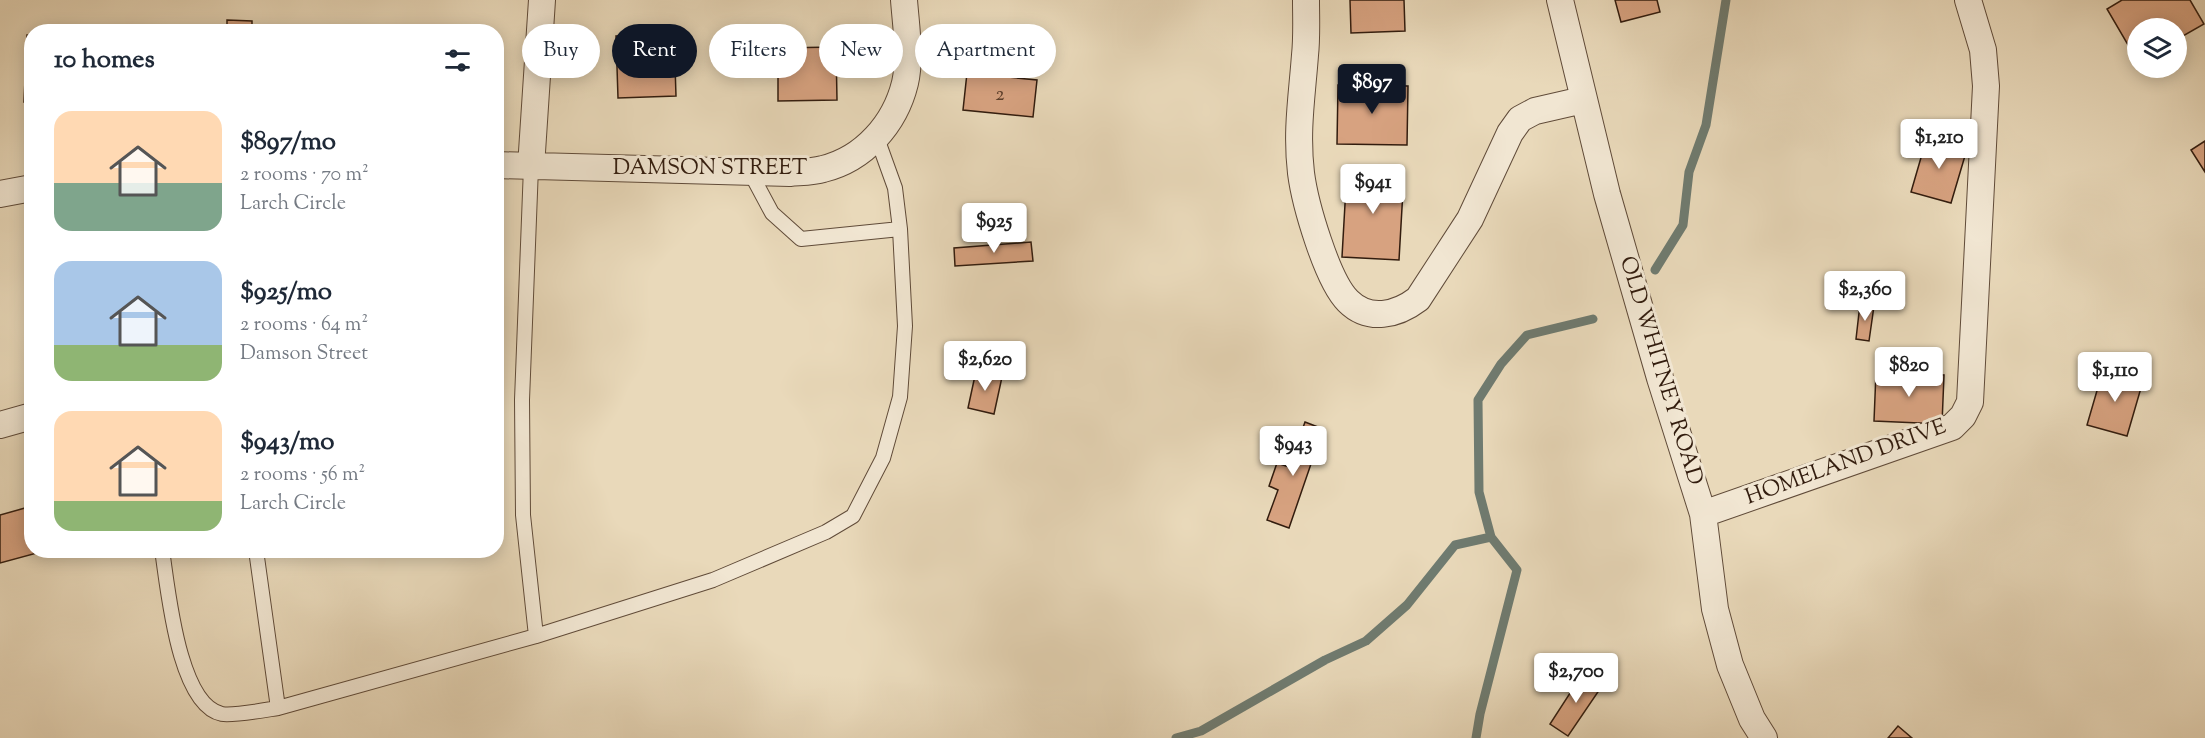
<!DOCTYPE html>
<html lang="en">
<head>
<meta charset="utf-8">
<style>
  :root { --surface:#fff; --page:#f6f6f7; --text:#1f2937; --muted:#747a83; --accent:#111827 }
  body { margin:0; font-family:"Sorts Mill Goudy",serif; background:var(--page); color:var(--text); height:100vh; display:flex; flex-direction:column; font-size:22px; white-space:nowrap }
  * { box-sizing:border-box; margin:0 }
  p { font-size:20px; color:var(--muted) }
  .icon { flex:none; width:33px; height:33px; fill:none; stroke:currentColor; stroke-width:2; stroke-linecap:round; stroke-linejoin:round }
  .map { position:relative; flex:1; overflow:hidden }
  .details { position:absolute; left:24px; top:24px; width:480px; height:534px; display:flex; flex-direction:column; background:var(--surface); border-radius:24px; box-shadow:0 3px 15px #0003 }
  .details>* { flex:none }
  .top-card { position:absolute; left:522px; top:24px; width:570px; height:54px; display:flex; gap:12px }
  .controls { position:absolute; left:2127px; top:18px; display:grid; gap:12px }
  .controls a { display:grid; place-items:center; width:60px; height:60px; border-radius:50%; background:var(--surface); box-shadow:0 3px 15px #0003; font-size:30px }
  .price { position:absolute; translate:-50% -51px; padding:0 14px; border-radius:6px; background:#fff; color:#222; font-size:20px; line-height:39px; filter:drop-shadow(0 2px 3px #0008) }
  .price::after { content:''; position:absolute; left:50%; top:36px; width:18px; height:14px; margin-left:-9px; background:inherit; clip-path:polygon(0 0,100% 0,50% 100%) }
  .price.current { background:var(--accent); color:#fff }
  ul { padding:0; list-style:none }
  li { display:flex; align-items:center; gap:18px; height:150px; padding:0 30px }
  li span { display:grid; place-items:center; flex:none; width:168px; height:120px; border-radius:18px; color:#555 }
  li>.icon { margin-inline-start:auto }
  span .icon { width:72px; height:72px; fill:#fffc; stroke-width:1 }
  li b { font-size:26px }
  h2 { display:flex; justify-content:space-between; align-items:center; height:72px; padding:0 30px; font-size:26px }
  .chip { padding:0 21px; border-radius:27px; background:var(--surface); box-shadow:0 3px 15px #0003; font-size:21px; line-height:54px }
  .chip.current { background:var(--accent); color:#fff }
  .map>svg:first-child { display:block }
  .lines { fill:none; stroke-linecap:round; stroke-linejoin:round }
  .stream { stroke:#6f7b70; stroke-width:9 }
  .building { fill:#d7a280; stroke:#321c0e; stroke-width:1.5 }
  .lane-casing { stroke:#604b39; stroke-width:16 }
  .street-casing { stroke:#604b39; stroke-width:28 }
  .lane { stroke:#f1e6d2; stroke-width:14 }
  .street { stroke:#f1e6d2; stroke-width:26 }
  .labels { text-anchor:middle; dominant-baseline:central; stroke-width:6; stroke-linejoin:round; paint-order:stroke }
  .number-label { font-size:20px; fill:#5b3e2a }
  .street-label { font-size:22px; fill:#321c0e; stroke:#f1e6d2 }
</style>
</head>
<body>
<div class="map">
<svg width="2205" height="738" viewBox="0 0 2205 738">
  <rect width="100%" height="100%" fill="#e9d9ba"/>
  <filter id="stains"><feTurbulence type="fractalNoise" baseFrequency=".00333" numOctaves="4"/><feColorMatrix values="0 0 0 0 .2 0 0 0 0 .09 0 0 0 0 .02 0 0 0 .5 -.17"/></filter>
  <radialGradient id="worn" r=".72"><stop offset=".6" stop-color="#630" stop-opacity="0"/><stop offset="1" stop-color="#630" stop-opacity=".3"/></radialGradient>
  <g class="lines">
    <path class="stream" d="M1655,270l28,-45 6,-53 17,-47 20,-125
      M1176,738l25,-7 124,-71 41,-19 41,-36 48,-60 36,-8
      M1476,738l4,-24 37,-144 -26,-33 -12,-45 -1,-92 23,-36 26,-29 66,-16"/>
  </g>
  <path class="building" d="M1350,0h54l1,31 -54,2z
    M1615,0h42l3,12 -39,10z
    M2122,0h68l14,24 -28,16v-12h-38v34l-31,-53z
    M227,20l25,1v8l92,3h-117z
    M674,34l2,62 -58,2 -2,-62z
    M27,35h5v67h-8z
    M836,47l1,53 -59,1v-53z
    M967,73l70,7 -4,37 -70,-7z
    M1338,85l70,1 -1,59 -70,-1z
    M1927,137l40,12 -16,54 -40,-11z
    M2205,141v31l-14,-22z
    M1347,169l57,4 -5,87 -57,-3z
    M1031,242l2,19 -78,5 -1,-18z
    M1860,304l14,2 -5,35 -13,-2z
    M2103,370l40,11 -16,55 -40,-11z
    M976,371l26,6 -8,37 -26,-6z
    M1876,372l68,3 -2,49 -68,-3z
    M1305,422l18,7 -34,99 -22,-8 11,-30 -9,-4 8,-23 12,4z
    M25,508l7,24v18h5v3l-37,10v-48z
    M1583,673l19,13 -34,50 -18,-12z
    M1898,726l14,12h-24z"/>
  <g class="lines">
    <g class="lane-casing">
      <path id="lane" d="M531,167l-9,233 1,115 13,121 177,-56 113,-48 27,-16 30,-58 17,-61 5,-71 -5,-97
        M750,172l22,41 29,26 99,-10 -5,-41 -18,-50
        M162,550c6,38 16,155 60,164 11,2 43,-4 56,-6
        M256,550l22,158 258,-72"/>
    </g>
    <g class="street-casing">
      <path id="street" d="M1306,0c0,18 1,37 -1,55 -3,41 -9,76 -4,118 4,31 26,107 47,128 21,21 49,14 70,-2l52,-80 40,-86 10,-14 15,-8 48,-11
        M1560,0l47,194 53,184 43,136 12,95 15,56 22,54 12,19
        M496,165l294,8c11,-1 23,-1 33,-4 41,-10 72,-45 82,-86 6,-26 1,-56 -1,-83
        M531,167l11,-167
        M0,194l32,-6
        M0,425l32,-9
        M1703,514l249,-87 11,-11 7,-14 16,-316 -3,-36 -15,-50"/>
    </g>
    <use href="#lane" class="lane"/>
    <use href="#street" class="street"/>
  </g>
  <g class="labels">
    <g class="number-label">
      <text x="1000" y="95">2</text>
    </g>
    <g class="street-label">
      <text x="710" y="169">DAMSON STREET</text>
      <text transform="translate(1660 371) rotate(73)">OLD WHITNEY ROAD</text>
      <text transform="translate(1846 463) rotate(-20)">HOMELAND DRIVE</text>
    </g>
  </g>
  <rect width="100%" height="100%" filter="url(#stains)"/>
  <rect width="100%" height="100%" fill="url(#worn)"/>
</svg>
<div class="controls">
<a><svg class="icon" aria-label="layers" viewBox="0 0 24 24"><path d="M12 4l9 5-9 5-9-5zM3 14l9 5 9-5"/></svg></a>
</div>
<b class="price current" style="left:1372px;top:115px">$897</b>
<b class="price" style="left:1939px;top:170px">$1,210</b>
<b class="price" style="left:1373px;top:215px">$941</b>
<b class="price" style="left:994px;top:254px">$925</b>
<b class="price" style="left:1865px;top:322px">$2,360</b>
<b class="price" style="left:985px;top:392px">$2,620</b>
<b class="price" style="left:1909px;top:398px">$820</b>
<b class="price" style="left:2115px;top:403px">$1,110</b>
<b class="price" style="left:1293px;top:477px">$943</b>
<b class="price" style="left:1576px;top:704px">$2,700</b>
<div class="top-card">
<a class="chip">Buy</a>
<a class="chip current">Rent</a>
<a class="chip">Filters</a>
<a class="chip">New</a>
<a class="chip">Apartment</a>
</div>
<section class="details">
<h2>10 homes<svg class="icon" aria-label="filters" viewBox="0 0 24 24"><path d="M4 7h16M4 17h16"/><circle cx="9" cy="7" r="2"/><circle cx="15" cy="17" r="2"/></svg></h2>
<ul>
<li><span style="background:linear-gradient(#ffd9b3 60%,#7fa58c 0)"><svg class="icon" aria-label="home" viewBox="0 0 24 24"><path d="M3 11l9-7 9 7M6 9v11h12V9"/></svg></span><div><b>$897/mo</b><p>2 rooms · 70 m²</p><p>Larch Circle</p></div></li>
<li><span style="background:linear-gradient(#a9c7e8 70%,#8fb573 0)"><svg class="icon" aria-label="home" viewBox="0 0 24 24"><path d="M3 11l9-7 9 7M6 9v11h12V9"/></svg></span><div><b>$925/mo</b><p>2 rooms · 64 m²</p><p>Damson Street</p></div></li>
<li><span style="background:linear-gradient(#ffd9b3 75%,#8fb573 0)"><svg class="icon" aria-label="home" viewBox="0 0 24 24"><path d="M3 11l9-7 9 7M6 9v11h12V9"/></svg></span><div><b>$943/mo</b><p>2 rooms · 56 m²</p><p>Larch Circle</p></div></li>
</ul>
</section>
</div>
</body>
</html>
